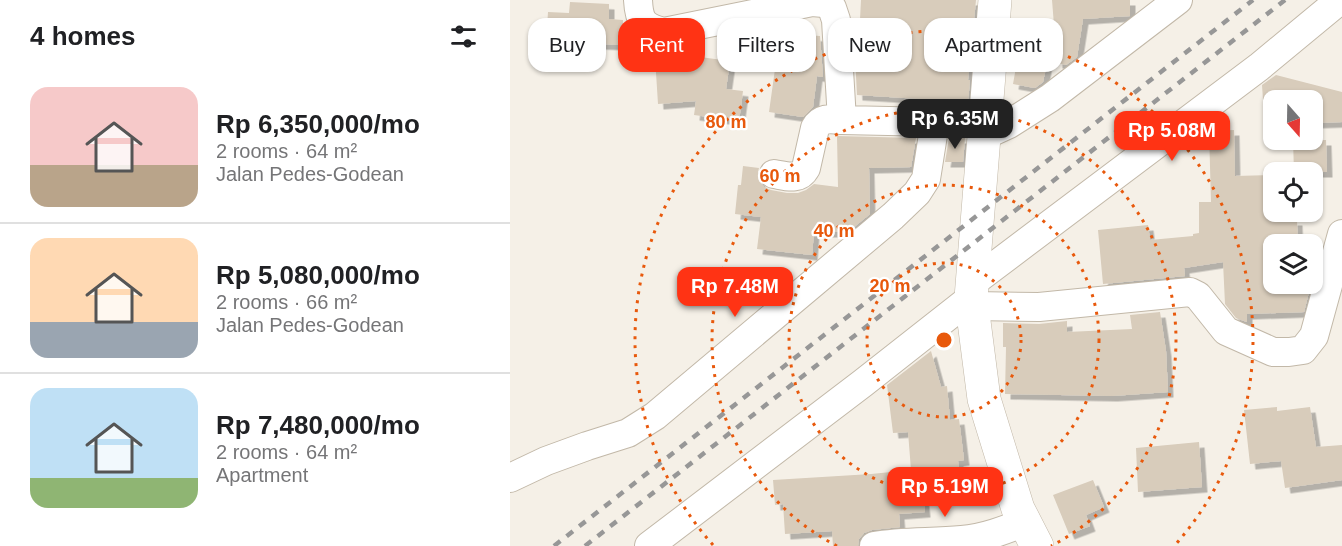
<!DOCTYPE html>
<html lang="en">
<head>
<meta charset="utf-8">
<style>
  :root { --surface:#fff; --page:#f2f2f2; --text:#202124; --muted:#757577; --line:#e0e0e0; --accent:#ff3314 }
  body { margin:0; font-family:Helvetica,sans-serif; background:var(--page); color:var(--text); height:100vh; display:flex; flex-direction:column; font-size:22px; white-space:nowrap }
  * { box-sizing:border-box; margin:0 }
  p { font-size:20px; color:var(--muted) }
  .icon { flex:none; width:33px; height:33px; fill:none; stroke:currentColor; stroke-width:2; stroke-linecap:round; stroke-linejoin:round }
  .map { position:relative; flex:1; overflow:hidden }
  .details { display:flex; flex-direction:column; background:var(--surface); width:510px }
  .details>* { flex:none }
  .hud { position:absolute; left:18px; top:18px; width:570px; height:54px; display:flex; gap:12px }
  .needle { width:39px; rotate:160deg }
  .buttons { position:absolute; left:753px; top:90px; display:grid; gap:12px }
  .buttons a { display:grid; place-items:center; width:60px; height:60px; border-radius:12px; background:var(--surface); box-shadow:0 2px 4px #0004; font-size:30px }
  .price { position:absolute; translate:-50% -51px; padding:0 14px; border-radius:12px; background:var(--accent); color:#fff; font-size:20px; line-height:39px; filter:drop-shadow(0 2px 3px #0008) }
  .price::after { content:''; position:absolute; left:50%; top:36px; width:18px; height:14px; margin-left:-9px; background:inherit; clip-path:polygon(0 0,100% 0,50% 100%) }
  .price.on { background:#222; color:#fff }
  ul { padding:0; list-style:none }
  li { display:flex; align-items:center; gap:18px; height:150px; padding:0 30px }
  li+li { border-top:2px solid var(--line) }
  li span { display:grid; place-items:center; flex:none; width:168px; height:120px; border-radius:18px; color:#555 }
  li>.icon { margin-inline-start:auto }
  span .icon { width:72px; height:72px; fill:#fffc; stroke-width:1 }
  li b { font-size:26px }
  h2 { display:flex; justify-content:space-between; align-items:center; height:72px; padding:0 30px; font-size:26px }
  .pill { padding:0 21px; border-radius:18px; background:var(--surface); box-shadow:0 2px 4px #0004; font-size:21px; line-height:54px }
  .pill.on { background:var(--accent); color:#fff }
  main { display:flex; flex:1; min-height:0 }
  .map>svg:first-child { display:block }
  .building { fill:#d8ccbb; filter:url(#shadow) }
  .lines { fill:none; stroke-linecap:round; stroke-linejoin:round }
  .minor-casing { stroke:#c2b8a8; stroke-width:30 }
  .tertiary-casing { stroke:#c2b8a8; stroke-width:34 }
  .minor { stroke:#fff; stroke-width:28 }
  .tertiary { stroke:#fff; stroke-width:33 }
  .rail { stroke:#979797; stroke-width:4.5; stroke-dasharray:8 8; stroke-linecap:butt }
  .ring { fill:none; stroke:#e8590c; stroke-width:3; stroke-dasharray:3 6 }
  .centre { fill:#e8590c; stroke:#fff; stroke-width:3 }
  .ring-label { font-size:18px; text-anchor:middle; font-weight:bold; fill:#e8590c; stroke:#fff; stroke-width:4.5; stroke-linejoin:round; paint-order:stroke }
</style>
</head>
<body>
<main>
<section class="details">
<h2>4 homes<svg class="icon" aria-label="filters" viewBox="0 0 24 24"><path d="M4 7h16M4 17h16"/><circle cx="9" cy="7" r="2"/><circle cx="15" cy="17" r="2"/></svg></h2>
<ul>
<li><span style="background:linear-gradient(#f6c9c9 65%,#b9a48a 0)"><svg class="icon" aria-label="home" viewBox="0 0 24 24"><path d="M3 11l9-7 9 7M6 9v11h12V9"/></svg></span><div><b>Rp 6,350,000/mo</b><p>2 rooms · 64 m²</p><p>Jalan Pedes-Godean</p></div></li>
<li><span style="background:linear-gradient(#ffd9b3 70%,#9aa5b1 0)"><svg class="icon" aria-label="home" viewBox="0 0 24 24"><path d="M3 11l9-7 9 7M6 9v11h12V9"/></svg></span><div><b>Rp 5,080,000/mo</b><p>2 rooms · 66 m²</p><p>Jalan Pedes-Godean</p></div></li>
<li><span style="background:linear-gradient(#bfe0f5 75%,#8fb573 0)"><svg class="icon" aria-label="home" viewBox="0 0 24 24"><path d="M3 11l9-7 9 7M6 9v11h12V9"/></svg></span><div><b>Rp 7,480,000/mo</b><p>2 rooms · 64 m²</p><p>Apartment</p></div></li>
</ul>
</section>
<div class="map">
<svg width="832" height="546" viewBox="0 0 832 546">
  <defs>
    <filter id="shadow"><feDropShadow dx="5.5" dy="5.5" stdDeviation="0" flood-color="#0004"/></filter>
  </defs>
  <rect width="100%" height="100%" fill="#f5f0e7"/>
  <path class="building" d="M351,0h115l-8,80h2l-2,22 -111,-7 -3,-57 5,1z
    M542,0h78v16l-47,3 -6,38 -11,8 -9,-2z
    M60,2l39,2v15l14,1 -1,25 -76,-3 2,-30 21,1z
    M268,33l42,3 3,41 -6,-1 -4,31 -10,10 -34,-5 6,-43z
    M511,39l30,5 -8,38 -8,6 -22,-4z
    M175,55l45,6 -4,28 17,2 -4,30 -45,-6 2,-14 -38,3 -3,-47z
    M766,75l66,17v30l-30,1v-23h-49l-1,-15z
    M724,130l1,46 39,-1v45h23l1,24h-24v40h37l-7,28 -57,2v8l-11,-4 -11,-14 -2,-42 -39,6 1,8 -82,8 -5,-54 50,-5 2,15 43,-4v-2l6,-1v-31h12l-2,-71z
    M327,136l79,2 -5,29 -42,1 1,46 -22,18h-34l-2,23 -55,-6 4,-32 -26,-3 3,-29h3l2,-19 16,2 -1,4 1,8 5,7 7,3 16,3h11l8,-3 8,-6 24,3z
    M439,138h16l-2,24h-18z
    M783,140h33l1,32h-33z
    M650,312l6,39 2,41 -56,4 -107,-2 1,-47h-3v-24l36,1 28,-3v11l65,-3 -2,-14z
    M421,351l10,36 6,-1 3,34 9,-1 5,41 -6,1 3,28 -38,4 2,19 -26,2 1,13 -28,3 -8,3 -5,6 -1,7h-25l-1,-15 -47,3 -2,-30 -8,1 -2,-25 98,-6 40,-4 -3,-38 -15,1 -6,-48z
    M767,407v4l33,-4 6,40 26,-2v35l-57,8 -4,-27 -31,3 -6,-54z
    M689,442l3,45 -64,5 -2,-44z
    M583,480l11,27 -18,8 4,11 -21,8 -16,-39z"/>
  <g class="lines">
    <g class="minor-casing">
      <path id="minor" d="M128,0c1,21 5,27 26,32l148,-30 12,1 8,5 4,12 6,100 93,2h51
        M475,135l24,-11 41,-26 128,-98
        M264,174c12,2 25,7 32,-6l9,-40c6,-11 16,-9 27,-8
        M462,283l287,-216 81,-67
        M463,306l66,1 151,-15 8,4 28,35 47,21h16l14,-2 11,-14 28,-102
        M0,478l36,-17 41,-15 41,-13 27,-17 238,-200 24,-23 9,-14 9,-57
        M139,546l214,-163 108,-85
        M364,546c30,-5 59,-3 88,-6 22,-2 43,-10 63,-18"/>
    </g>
    <g class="tertiary-casing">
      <path id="tertiary" d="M485,0l-24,298 13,101 34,110 19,37"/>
    </g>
    <use href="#minor" class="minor"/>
    <use href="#tertiary" class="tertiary"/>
    <path class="rail" d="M44,546l699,-546
      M75,546l700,-546"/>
  </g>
  <g class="ring">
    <circle cx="434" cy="340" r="77"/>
    <circle cx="434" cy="340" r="155"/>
    <path d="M327 546A232 232 0 1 1 541 546"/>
    <path d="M203 545A309 309 0 1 1 665 545"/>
  </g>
  <circle cx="434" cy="340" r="9" class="centre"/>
  <g class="ring-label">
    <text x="216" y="128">80 m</text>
    <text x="270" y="182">60 m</text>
    <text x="324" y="237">40 m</text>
    <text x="380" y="292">20 m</text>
  </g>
</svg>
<div class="buttons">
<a><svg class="needle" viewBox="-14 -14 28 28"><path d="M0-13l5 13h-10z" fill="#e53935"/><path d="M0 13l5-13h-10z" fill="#757577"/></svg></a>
<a><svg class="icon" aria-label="locate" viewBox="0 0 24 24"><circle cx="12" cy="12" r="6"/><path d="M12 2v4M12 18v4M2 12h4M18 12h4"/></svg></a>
<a><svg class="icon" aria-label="layers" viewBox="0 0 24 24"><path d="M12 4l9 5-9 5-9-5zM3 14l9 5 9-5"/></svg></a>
</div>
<b class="price on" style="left:445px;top:150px">Rp 6.35M</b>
<b class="price" style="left:662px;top:162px">Rp 5.08M</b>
<b class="price" style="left:225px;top:318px">Rp 7.48M</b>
<b class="price" style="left:435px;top:518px">Rp 5.19M</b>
<div class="hud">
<a class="pill">Buy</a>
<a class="pill on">Rent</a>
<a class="pill">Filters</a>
<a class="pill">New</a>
<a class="pill">Apartment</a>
</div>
</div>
</main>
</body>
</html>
